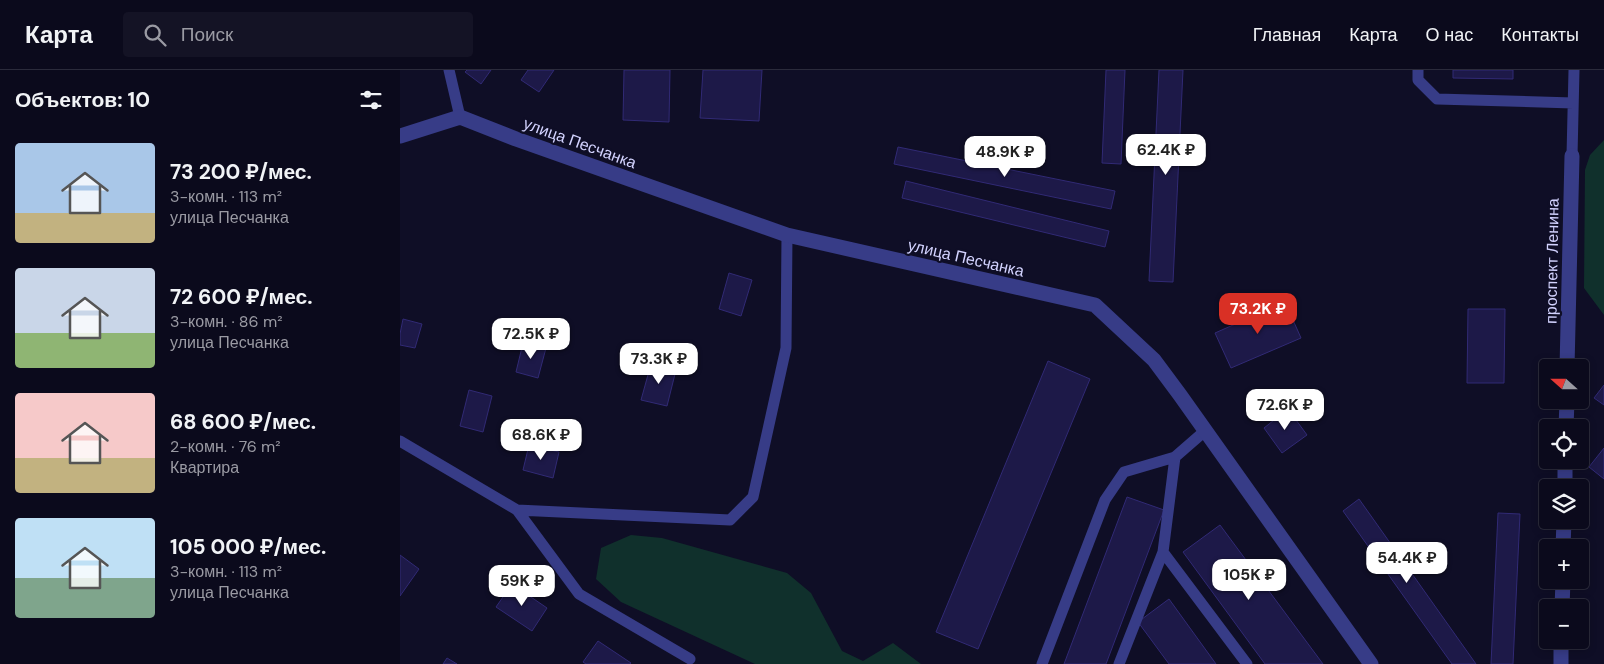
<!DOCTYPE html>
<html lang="ru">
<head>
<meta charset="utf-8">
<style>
  :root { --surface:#0b0a1c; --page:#141325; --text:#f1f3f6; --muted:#9a9aa3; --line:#2b2b3b; --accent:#d93025 }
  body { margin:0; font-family:"DM Sans",sans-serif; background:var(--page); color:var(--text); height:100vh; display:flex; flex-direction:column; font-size:19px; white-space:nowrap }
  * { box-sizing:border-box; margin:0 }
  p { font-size:16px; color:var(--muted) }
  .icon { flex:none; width:28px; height:28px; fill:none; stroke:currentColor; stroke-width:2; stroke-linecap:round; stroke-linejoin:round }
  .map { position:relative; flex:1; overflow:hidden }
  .details { display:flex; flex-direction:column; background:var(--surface); width:400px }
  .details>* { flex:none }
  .needle { width:32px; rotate:291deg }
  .fabs { position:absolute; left:1139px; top:289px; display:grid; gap:10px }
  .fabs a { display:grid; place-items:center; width:50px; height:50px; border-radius:5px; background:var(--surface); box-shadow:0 2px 8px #0003,0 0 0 1px var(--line); font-size:25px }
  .price { position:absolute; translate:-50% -42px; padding:0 11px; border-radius:10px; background:#fff; color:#222; font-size:16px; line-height:32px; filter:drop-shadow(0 1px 2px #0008) }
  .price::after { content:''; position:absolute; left:50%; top:30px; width:15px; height:11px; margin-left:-8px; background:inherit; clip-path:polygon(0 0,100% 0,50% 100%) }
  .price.on { background:var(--accent); color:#fff }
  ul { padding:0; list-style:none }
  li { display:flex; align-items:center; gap:15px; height:125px; padding:0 15px }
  li span { display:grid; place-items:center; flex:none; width:140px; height:100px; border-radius:5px; color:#555 }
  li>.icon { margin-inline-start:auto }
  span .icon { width:60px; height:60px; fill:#fffc; stroke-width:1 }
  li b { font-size:21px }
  h2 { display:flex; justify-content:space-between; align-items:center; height:60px; padding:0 15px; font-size:21px }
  header { display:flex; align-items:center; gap:30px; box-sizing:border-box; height:70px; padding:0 25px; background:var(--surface); border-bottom:1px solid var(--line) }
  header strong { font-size:24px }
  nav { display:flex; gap:28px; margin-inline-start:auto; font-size:18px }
  .search { width:350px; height:45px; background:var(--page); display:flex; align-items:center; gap:12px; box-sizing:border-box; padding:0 18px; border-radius:5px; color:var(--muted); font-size:19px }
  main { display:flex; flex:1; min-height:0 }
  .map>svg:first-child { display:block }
  .green { fill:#10302c }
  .building { fill:#1d1948; stroke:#312a75 }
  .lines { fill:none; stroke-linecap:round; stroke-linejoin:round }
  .lane { stroke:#373c87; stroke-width:11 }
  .street { stroke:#373c87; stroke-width:15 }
  .labels { text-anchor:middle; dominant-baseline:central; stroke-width:4.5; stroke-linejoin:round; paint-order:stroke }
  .street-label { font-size:16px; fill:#d3d3ff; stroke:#0f0e26 }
</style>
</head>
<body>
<header>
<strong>Карта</strong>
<div class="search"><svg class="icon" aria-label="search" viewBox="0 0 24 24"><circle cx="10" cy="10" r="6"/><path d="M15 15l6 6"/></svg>Поиск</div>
<nav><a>Главная</a><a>Карта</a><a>О нас</a><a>Контакты</a></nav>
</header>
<main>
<section class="details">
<h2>Объектов: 10<svg class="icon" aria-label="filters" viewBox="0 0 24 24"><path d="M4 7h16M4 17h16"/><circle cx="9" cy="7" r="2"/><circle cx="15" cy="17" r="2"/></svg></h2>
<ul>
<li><span style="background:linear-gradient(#a9c7e8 70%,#c2b280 0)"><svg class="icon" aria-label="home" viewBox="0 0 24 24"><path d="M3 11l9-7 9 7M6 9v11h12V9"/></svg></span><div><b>73 200 ₽/мес.</b><p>3-комн. · 113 m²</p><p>улица Песчанка</p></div></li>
<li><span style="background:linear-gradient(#c9d6e8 65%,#8fb573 0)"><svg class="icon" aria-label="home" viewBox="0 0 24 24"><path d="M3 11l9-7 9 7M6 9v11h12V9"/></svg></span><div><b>72 600 ₽/мес.</b><p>3-комн. · 86 m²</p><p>улица Песчанка</p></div></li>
<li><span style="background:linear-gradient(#f6c9c9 65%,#c2b280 0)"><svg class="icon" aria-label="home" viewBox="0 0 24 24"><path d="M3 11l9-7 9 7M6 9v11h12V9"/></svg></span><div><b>68 600 ₽/мес.</b><p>2-комн. · 76 m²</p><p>Квартира</p></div></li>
<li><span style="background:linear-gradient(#bfe0f5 60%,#7fa58c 0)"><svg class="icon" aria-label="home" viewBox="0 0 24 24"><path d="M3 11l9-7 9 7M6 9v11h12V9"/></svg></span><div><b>105 000 ₽/мес.</b><p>3-комн. · 113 m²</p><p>улица Песчанка</p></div></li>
</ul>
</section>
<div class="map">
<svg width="1204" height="594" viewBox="0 0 1204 594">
  <rect width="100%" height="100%" fill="#0f0e26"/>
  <path class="green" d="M1204,70v175l-20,-27 1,-118 5,-15z
    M231,465l31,3 125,35 24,20 31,58 21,10 30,-18 28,21h-166l-134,-62 -25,-23 5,-31z"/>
  <path class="building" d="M67,0h24l-10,14 -16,-12z
    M128,0h26l-15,22 -18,-12z
    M224,0h46l-1,52 -46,-2z
    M303,0h59l-3,51 -59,-3z
    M706,0h19l-4,94 -19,-1z
    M759,0h24l-10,212 -24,-1z
    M1053,0h60v9l-60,-1z
    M498,77l217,44 -4,18 -217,-45z
    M506,111l203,50 -4,16 -203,-49z
    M329,203l23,7 -11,36 -22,-7z
    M885,232l16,36 -70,30 -16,-35z
    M1068,239h37l-1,74h-37z
    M3,249l19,5 -7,24 -15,-3v-11z
    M123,273l23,5 -8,30 -22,-6z
    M648,291l42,18 -112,270 -42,-17z
    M251,294l25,6 -9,36 -26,-6z
    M1204,315v20l-10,-7z
    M69,320l23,6 -9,36 -23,-6z
    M888,339l19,26 -25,18 -18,-25z
    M129,375l30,7 -6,26 -30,-8z
    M1204,378v31l-15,-12z
    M727,427l37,13 -58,154h-42z
    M959,429l117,165h-24l-109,-153z
    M1098,443l22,1 -7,150h-22z
    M820,455l103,139h-58l-82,-112z
    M0,485l19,14 -19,27z
    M112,514l35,24 -15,23 -36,-24z
    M769,529l47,65h-47l-31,-42z
    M198,571l33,22 -1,1h-44l-3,-2z
    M47,588l10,6h-14z"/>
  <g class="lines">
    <path class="lane" d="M49,0l11,47
      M1018,0v10l19,19 136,4
      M1172,86l2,-86
      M0,371l117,69 62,84 111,65
      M775,387l-12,95 84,112
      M117,440l213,10 23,-23 33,-149 1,-113
      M642,594l63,-164 19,-28 51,-15 31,-27
      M719,594l44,-112"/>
    <path class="street" d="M0,66l60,-19 56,22 271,96 308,70 59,55 26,35 191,269
      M1167,298l5,-212
      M1166,358l1,-28
      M1165,418v-28
      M1163,478l1,-28
      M1162,538l1,-28
      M1161,594v-24"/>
  </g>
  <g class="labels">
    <g class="street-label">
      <text transform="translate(180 73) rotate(20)">улица Песчанка</text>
      <text transform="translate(566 188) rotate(13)">улица Песчанка</text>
      <text transform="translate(1152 191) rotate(-89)">проспект Ленина</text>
    </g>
  </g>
</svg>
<div class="fabs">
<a><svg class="needle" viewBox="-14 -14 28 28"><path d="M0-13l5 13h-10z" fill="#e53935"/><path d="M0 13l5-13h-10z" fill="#9a9aa3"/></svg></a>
<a><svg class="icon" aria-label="locate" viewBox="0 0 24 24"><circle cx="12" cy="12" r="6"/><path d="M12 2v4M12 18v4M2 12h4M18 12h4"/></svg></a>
<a><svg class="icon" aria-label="layers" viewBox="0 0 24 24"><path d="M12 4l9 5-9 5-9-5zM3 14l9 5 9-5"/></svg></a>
<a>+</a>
<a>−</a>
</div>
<b class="price" style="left:766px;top:106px">62.4K ₽</b>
<b class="price" style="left:605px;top:108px">48.9K ₽</b>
<b class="price on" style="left:858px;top:265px">73.2K ₽</b>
<b class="price" style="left:131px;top:290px">72.5K ₽</b>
<b class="price" style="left:259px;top:315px">73.3K ₽</b>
<b class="price" style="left:885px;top:361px">72.6K ₽</b>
<b class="price" style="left:141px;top:391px">68.6K ₽</b>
<b class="price" style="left:1007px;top:514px">54.4K ₽</b>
<b class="price" style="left:849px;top:531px">105K ₽</b>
<b class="price" style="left:122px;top:537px">59K ₽</b>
</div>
</main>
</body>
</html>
